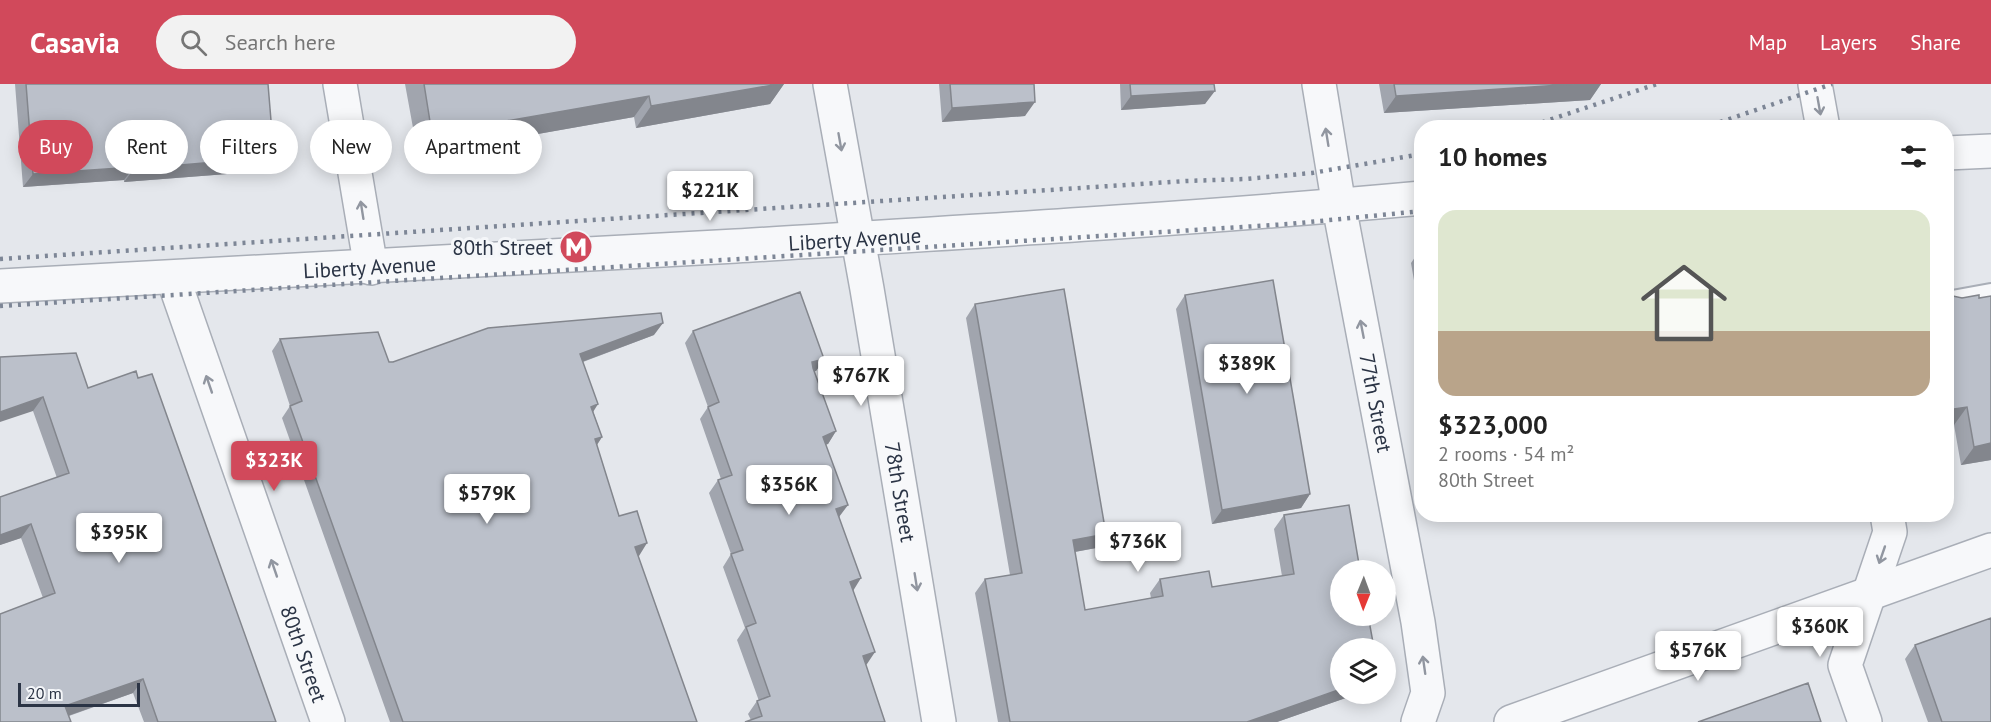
<!DOCTYPE html>
<html lang="en">
<head>
<meta charset="utf-8">
<style>
  :root { --surface:#fff; --page:#f2f2f2; --text:#222; --muted:#767676; --accent:#d1495b }
  body { margin:0; font-family:"PT Sans",sans-serif; background:var(--page); color:var(--text); height:100vh; display:flex; flex-direction:column; font-size:22px; white-space:nowrap }
  * { box-sizing:border-box; margin:0 }
  p { font-size:20px; color:var(--muted) }
  .icon { flex:none; width:33px; height:33px; fill:none; stroke:currentColor; stroke-width:2; stroke-linecap:round; stroke-linejoin:round }
  .map { position:relative; flex:1; overflow:hidden }
  .sheet { position:absolute; left:1414px; top:36px; width:540px; height:402px; display:flex; flex-direction:column; background:var(--surface); border-radius:24px; box-shadow:0 3px 15px #0003 }
  .sheet>* { flex:none }
  .hud { position:absolute; left:18px; top:36px; width:570px; height:54px; display:flex; gap:12px }
  .needle { width:39px; rotate:181deg }
  .tools { position:absolute; left:1330px; top:476px; display:grid; gap:12px }
  .tools a { display:grid; place-items:center; width:66px; height:66px; border-radius:50%; background:var(--surface); box-shadow:0 3px 15px #0003; font-size:30px }
  .scale { position:absolute; left:18px; bottom:15px; width:122px; box-sizing:border-box; padding-left:6px; border:3px solid #2b3445; border-top:0; font-size:16px; line-height:21px; white-space:nowrap; color:#2b3445; -webkit-text-stroke:4px #f4f6f9; paint-order:stroke }
  .price { position:absolute; translate:-50% -51px; padding:0 14px; border-radius:6px; background:#fff; color:#222; font-size:20px; line-height:39px; filter:drop-shadow(0 2px 3px #0008) }
  .price::after { content:''; position:absolute; left:50%; top:36px; width:18px; height:14px; margin-left:-9px; background:inherit; clip-path:polygon(0 0,100% 0,50% 100%) }
  .price.selected { background:var(--accent); color:#fff }
  ul { padding:0; list-style:none }
  li { display:grid; align-content:center; gap:12px; height:318px; padding:0 24px }
  li span { display:grid; place-items:center; height:186px; border-radius:18px; color:#555 }
  li>.icon { margin-inline-start:auto }
  span .icon { width:108px; height:108px; fill:#fffc; stroke-width:1 }
  li b { font-size:26px }
  h2 { display:flex; justify-content:space-between; align-items:center; height:72px; padding:0 24px; font-size:26px }
  .chip { padding:0 21px; border-radius:27px; background:var(--surface); box-shadow:0 3px 15px #0003; font-size:21px; line-height:54px }
  .chip.selected { background:var(--accent); color:#fff }
  header { display:flex; align-items:center; gap:36px; box-sizing:border-box; height:84px; padding:0 30px; background:var(--accent); color:#fff }
  header strong { font-size:28px }
  nav { display:flex; gap:33px; margin-inline-start:auto; font-size:21px }
  .search { width:420px; height:54px; background:var(--page); display:flex; align-items:center; gap:15px; box-sizing:border-box; padding:0 21px; border-radius:33px; color:var(--muted); font-size:22px }
  .map>svg:first-child { display:block }
  .lines { fill:none; stroke-linecap:round; stroke-linejoin:round }
  .service-casing { stroke:#a9aeb7; stroke-width:26 }
  .minor-casing { stroke:#a9aeb7; stroke-width:36 }
  .tertiary-casing { stroke:#a9aeb7; stroke-width:36 }
  .service { stroke:#f7f8fa; stroke-width:22 }
  .minor { stroke:#f7f8fa; stroke-width:33 }
  .tertiary { stroke:#f7f8fa; stroke-width:33 }
  .rail { stroke:#7d8696; stroke-width:4.5; stroke-dasharray:3 6; stroke-linecap:butt }
  .wall { fill:#a1a5ae }
  .shaded-wall { fill:#83868d }
  .building { fill:#bbc0ca; stroke:#83868d; stroke-width:1.5 }
  .oneway { stroke:#9196a0 }
  .labels { text-anchor:middle; dominant-baseline:central; stroke-width:6; stroke-linejoin:round; paint-order:stroke }
  .street-label { font-size:21px; fill:#2b3445; stroke:#f4f6f9 }
  .poi-label { font-size:21px; fill:#2b3445; stroke:#f4f6f9; text-anchor:end }
</style>
</head>
<body>
<header>
<strong>Casavia</strong>
<div class="search"><svg class="icon" aria-label="search" viewBox="0 0 24 24"><circle cx="10" cy="10" r="6"/><path d="M15 15l6 6"/></svg>Search here</div>
<nav><a>Map</a><a>Layers</a><a>Share</a></nav>
</header>
<div class="map">
<svg width="1991" height="638" viewBox="0 0 1991 638">
  <rect width="100%" height="100%" fill="#e4e7ec"/>
  <g class="lines">
    <g class="service-casing">
      <path id="service" d="M1947,219l44,-8"/>
    </g>
    <g class="minor-casing">
      <g id="minor">
        <path d="M340,0l31,184"/>
        <path id="s1" d="M830,0l37,205 72,433"/>
        <path id="s2" d="M1319,0l20,122 79,416 10,71 -10,29"/>
        <path d="M1815,0l8,44"/>
        <path id="s3" d="M173,194l155,444"/>
        <path d="M1511,638l480,-172"/>
        <path d="M1865,638l-20,-57 45,-133 -3,-18"/>
      </g>
    </g>
    <g class="tertiary-casing">
      <g id="tertiary">
        <path d="M1947,69l44,-2"/>
        <path id="s4" d="M0,202c246,-12 491,-26 736,-40 229,-14 458,-27 686,-48"/>
      </g>
    </g>
    <use href="#service" class="service"/>
    <use href="#minor" class="minor"/>
    <use href="#tertiary" class="tertiary"/>
    <path class="rail" d="M1525,44l132,-44
      M1703,44l129,-44
      M0,175l1186,-78 59,-2 67,-6 110,-19
      M0,222l1289,-82 133,-13"/>
  </g>
  <path class="wall" d="M15,0h253l6,73 -10,14 -140,11v-2l-101,7z
    M405,0h379l-14,20 -134,24 -2,-11 -216,38z
    M939,0h95l-9,32 -83,6z
    M1120,0h94l-9,20 -84,6z
    M1379,0h222l-11,16 -206,13z
    M1422,163v80l-11,-64z
    M1185,211l125,199 -9,14 -89,16 -36,-215z
    M1947,213l32,1 12,162 -30,5 -7,-40 -7,2z
    M975,220l131,230 -10,14 -21,4 10,58 66,-12 -1,-5 10,-14 52,8 70,-11 -8,-47 10,-14 57,178h19l-83,29h-279l-23,-129 10,-14 25,-4 -44,-257z
    M693,247l131,28 -8,12h-2l22,60 -8,13h-2l41,220 -1,1 19,57 -134,-2 -3,-6 9,-13h2l-22,-61 8,-12 -22,-61 8,-13 -22,-61 9,-13 3,-1 -21,-60 8,-12 -23,-64z
    M654,251l-71,27 10,49 9,26 -5,8 22,71 20,40h-1l59,166h-307l-108,-304 8,-12 -18,-55 8,-12 109,23z
    M0,273l88,31 188,334h-132l-11,-29 -64,23 -69,6 43,-124 -22,-60 -21,7v-48l57,-19 -24,-67z
    M1915,561l76,77h-63l-23,-63z"/>
  <path class="shaded-wall" d="M779,0h5l-14,20 -134,24 15,-22z
    M1575,0h26l-11,16 -206,13 12,-17z
    M1215,7l-10,13 -84,6 10,-14z
    M649,12l-15,21 -216,38 14,-21z
    M1035,18l-10,14 -83,6 10,-14z
    M274,73l-10,14 -140,11 10,-13z
    M134,83l-10,13 -101,7 10,-13z
    M663,239l-9,12 -83,31 9,-12z
    M824,275l-8,12 -12,4 8,-13z
    M43,313l-10,14 -33,11v-10z
    M598,320l-8,13 1,-10z
    M1967,323l-13,18 -7,2v-17z
    M836,347l-8,13 -13,5 8,-12z
    M602,353l-8,12 1,-10z
    M1991,359v17l-30,5 13,-18z
    M1310,410l-9,14 -89,16 10,-14z
    M848,421l-9,12 -3,-8z
    M31,440l-10,14 -21,7v-10z
    M1106,450l-10,14 -33,6 10,-14z
    M647,459l-8,13 -13,4 9,-13z
    M861,494l-8,13 -3,-9z
    M875,568l-8,12 -13,5 9,-13z
    M143,595l-10,14 -77,27 9,-14z
    M1341,605v4h19l-83,29h-30z"/>
  <path class="building" d="M26,0h242l6,73 -140,12v-2l-101,7z
    M424,0h355l-128,22 -2,-10 -217,38z
    M950,0h84l1,18 -83,6z
    M1130,0h84l1,7 -84,5z
    M1394,0h181l-179,12z
    M1273,196l37,214 -88,16 -37,-215z
    M1064,205l42,245 -33,6 12,70 78,-14 -3,-17 49,-8 3,16 82,-13 -10,-59 65,-10 11,65h-19v45h27l6,33h-33v41l-94,33h-237l-25,-143 37,-6 -47,-269z
    M800,208l24,67 -12,3 1,6 23,63 -13,6 25,68 -12,4 25,69 -11,4 25,70 -12,4 22,66h-140l17,-6 -5,-15 13,-5 -24,-69 10,-4 -25,-69 12,-4 -25,-70 14,-5 -24,-68 11,-5 -26,-71z
    M1979,211v3l12,-2v147l-17,4 -7,-40 -20,3v-113l6,-1 9,2z
    M661,229l2,10 -83,31 18,50 -7,3 11,30 -7,2 24,77 18,-5 10,32 -12,4 62,175h-294l-113,-316 12,-5 -22,-62 98,-7 11,30h4l95,-34z
    M76,269l12,35 48,-17 2,7 14,-4 124,348h-118l-15,-43 -78,27 6,16h-71v-108l55,-21 -24,-69 -31,11v-38l69,-24 -26,-76 -43,15v-55z
    M1991,534v104h-49l-27,-77z
    M1808,599l13,39h-123z"/>
  <defs><path id="oneway-shaft" d="M-6 0H5M1.5-3L5.5 0L1.5 3" fill="none" stroke-width="1.6" stroke-linecap="round" stroke-linejoin="round" transform="scale(1.5)"/></defs>
  <g class="oneway">
    <use href="#oneway-shaft" transform="translate(1819 22) rotate(80)"/>
    <use href="#oneway-shaft" transform="translate(1327 53) rotate(-99)"/>
    <use href="#oneway-shaft" transform="translate(840 58) rotate(80)"/>
    <use href="#oneway-shaft" transform="translate(362 126) rotate(-99)"/>
    <use href="#oneway-shaft" transform="translate(1362 245) rotate(-101)"/>
    <use href="#oneway-shaft" transform="translate(209 300) rotate(-109)"/>
    <use href="#oneway-shaft" transform="translate(1882 471) rotate(109)"/>
    <use href="#oneway-shaft" transform="translate(274 484) rotate(-109)"/>
    <use href="#oneway-shaft" transform="translate(916 498) rotate(81)"/>
    <use href="#oneway-shaft" transform="translate(1424 581) rotate(-98)"/>
  </g>
  <defs>
    <g id="metro-disc" transform="scale(1.725)"><circle r="9.5" fill="#d1495b" stroke="#f4f6f9"/><path d="M-5.5 5V-5H-3L0 0L3-5H5.5V5H3V-.5L0 4L-3-.5V5Z" fill="#fff"/></g>
  </defs>
  <g fill-rule="evenodd">
    <use href="#metro-disc" x="576" y="163"/>
  </g>
  <g class="labels">
    <g class="street-label">
      <text stroke="none"><textPath href="#s4" startOffset="856">Liberty Avenue</textPath></text>
      <text stroke="none"><textPath href="#s4" startOffset="370">Liberty Avenue</textPath></text>
      <text stroke="none"><textPath href="#s2" startOffset="324">77th Street</textPath></text>
      <text stroke="none"><textPath href="#s1" startOffset="414">78th Street</textPath></text>
      <text stroke="none"><textPath href="#s3" startOffset="398">80th Street</textPath></text>
    </g>
    <g class="poi-label">
      <text x="553" y="163">80th Street</text>
    </g>
  </g>
</svg>
<div class="tools">
<a><svg class="needle" viewBox="-14 -14 28 28"><path d="M0-13l5 13h-10z" fill="#e53935"/><path d="M0 13l5-13h-10z" fill="#767676"/></svg></a>
<a><svg class="icon" aria-label="layers" viewBox="0 0 24 24"><path d="M12 4l9 5-9 5-9-5zM3 14l9 5 9-5"/></svg></a>
</div>
<div class="scale">20 m</div>
<b class="price" style="left:710px;top:138px">$221K</b>
<b class="price" style="left:1247px;top:311px">$389K</b>
<b class="price" style="left:861px;top:323px">$767K</b>
<b class="price selected" style="left:274px;top:408px">$323K</b>
<b class="price" style="left:789px;top:432px">$356K</b>
<b class="price" style="left:487px;top:441px">$579K</b>
<b class="price" style="left:119px;top:480px">$395K</b>
<b class="price" style="left:1138px;top:489px">$736K</b>
<b class="price" style="left:1820px;top:574px">$360K</b>
<b class="price" style="left:1698px;top:598px">$576K</b>
<div class="hud">
<a class="chip selected">Buy</a>
<a class="chip">Rent</a>
<a class="chip">Filters</a>
<a class="chip">New</a>
<a class="chip">Apartment</a>
</div>
<section class="sheet">
<h2>10 homes<svg class="icon" aria-label="filters" viewBox="0 0 24 24"><path d="M4 7h16M4 17h16"/><circle cx="9" cy="7" r="2"/><circle cx="15" cy="17" r="2"/></svg></h2>
<ul>
<li><span style="background:linear-gradient(#dfe7d0 65%,#b9a48a 0)"><svg class="icon" aria-label="home" viewBox="0 0 24 24"><path d="M3 11l9-7 9 7M6 9v11h12V9"/></svg></span><div><b>$323,000</b><p>2 rooms · 54 m²</p><p>80th Street</p></div></li>
</ul>
</section>
</div>
</body>
</html>
